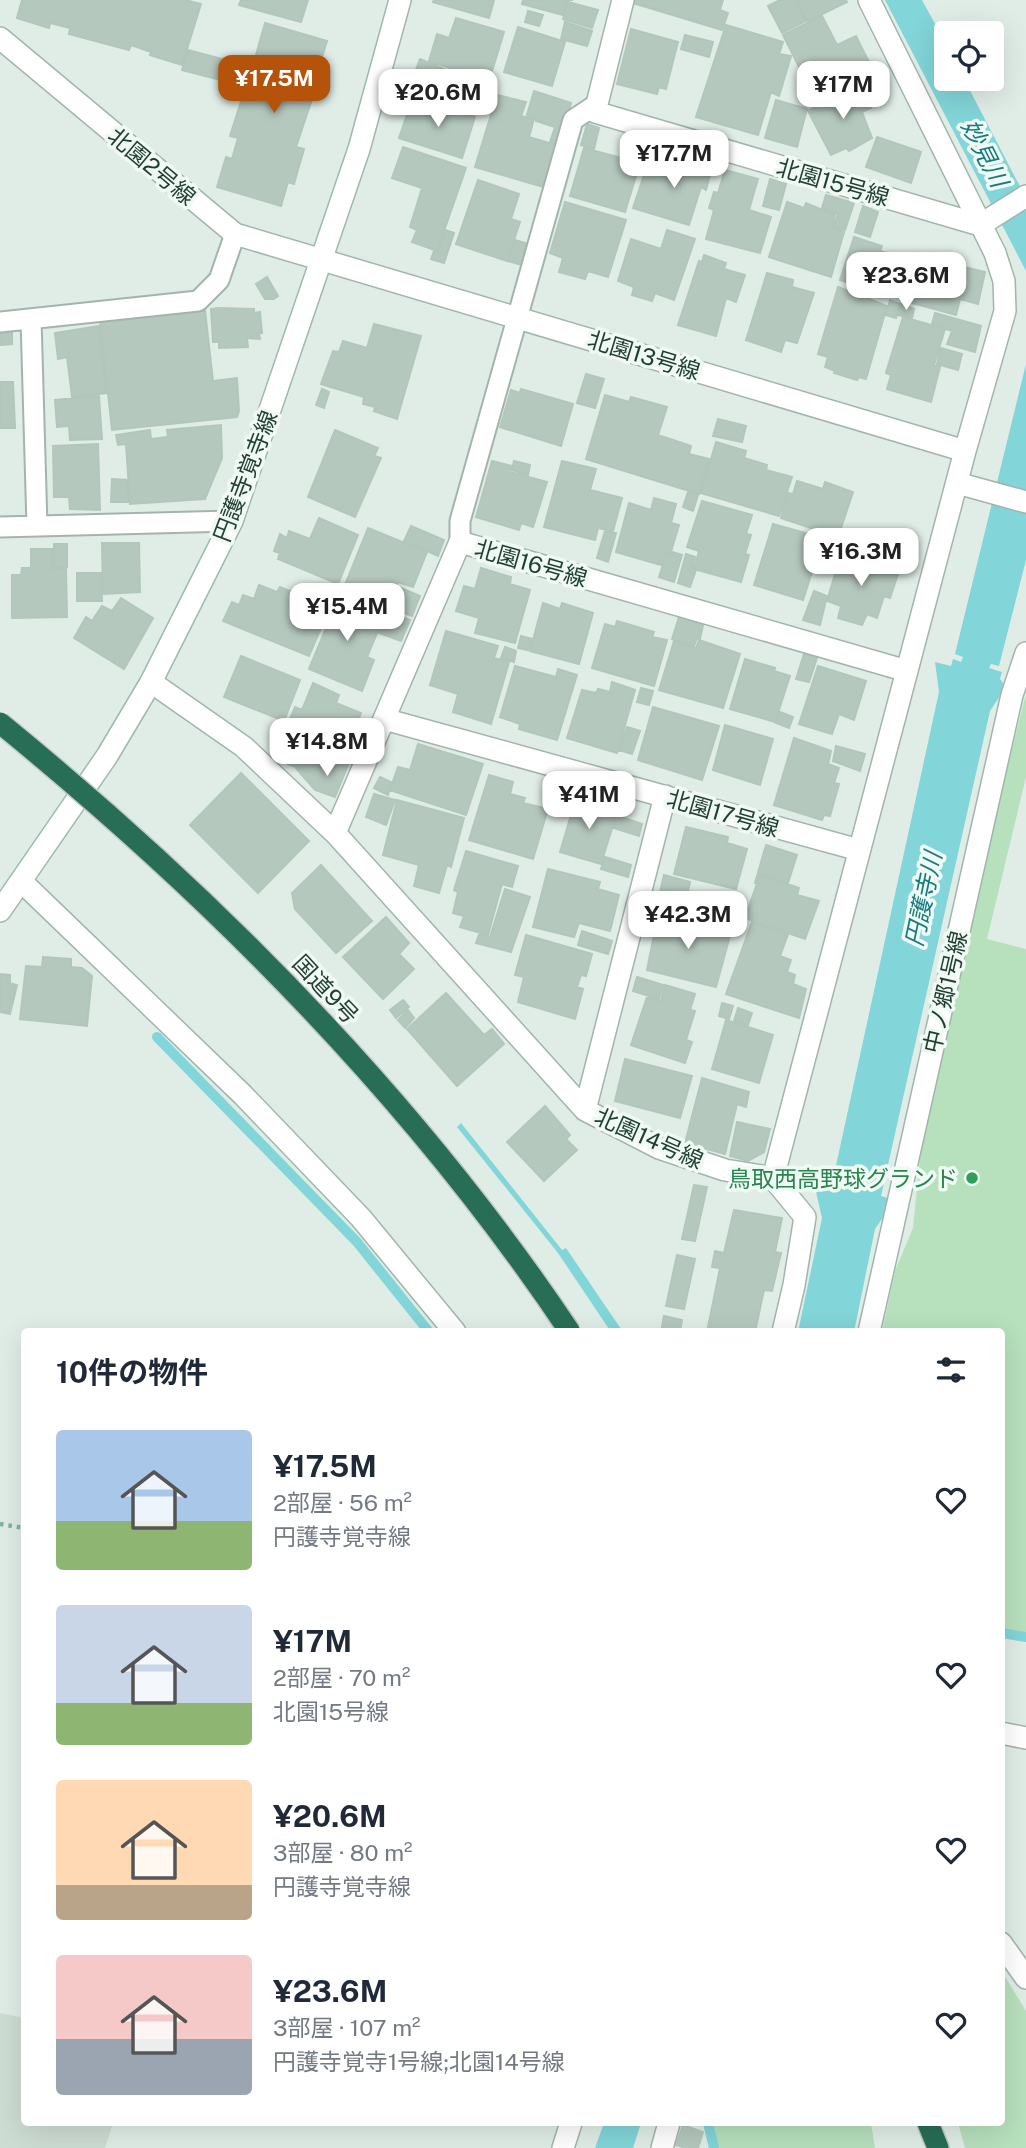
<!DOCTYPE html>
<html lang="ja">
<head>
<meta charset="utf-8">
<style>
  :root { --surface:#fff; --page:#f6f6f7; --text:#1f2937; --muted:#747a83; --accent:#b45309 }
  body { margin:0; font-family:"Public Sans","Noto Sans JP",sans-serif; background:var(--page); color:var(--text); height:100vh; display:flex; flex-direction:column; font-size:26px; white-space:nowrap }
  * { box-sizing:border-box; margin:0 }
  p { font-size:23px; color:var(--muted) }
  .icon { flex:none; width:38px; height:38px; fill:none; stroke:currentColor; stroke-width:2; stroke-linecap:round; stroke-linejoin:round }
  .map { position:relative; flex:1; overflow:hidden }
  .details { position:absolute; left:21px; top:1328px; width:984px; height:798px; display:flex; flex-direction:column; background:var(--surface); border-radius:7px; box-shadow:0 7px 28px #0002 }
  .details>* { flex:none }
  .controls { position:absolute; left:934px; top:21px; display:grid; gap:14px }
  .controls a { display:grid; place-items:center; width:70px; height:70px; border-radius:7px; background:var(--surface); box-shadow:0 7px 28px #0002; font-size:35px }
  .price { position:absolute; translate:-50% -60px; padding:0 16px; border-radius:14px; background:#fff; color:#222; font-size:23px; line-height:46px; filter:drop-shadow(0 2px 4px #0008) }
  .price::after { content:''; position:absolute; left:50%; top:42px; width:21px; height:16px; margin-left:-10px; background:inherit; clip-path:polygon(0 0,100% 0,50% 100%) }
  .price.current { background:var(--accent); color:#fff }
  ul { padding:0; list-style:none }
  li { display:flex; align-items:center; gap:21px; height:175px; padding:0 35px }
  li span { display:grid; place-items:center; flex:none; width:196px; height:140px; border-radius:7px; color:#555 }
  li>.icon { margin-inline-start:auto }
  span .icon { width:84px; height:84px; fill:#fffc; stroke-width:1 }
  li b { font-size:30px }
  h2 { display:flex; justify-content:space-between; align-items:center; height:84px; padding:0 35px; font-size:30px }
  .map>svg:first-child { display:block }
  .built { fill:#ceddd4 }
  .green { fill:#b7e0bd }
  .water { fill:#82d5d8 }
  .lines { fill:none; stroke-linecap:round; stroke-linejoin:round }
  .stream { stroke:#82d5d8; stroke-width:10 }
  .building { fill:#b5c8be; stroke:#b2c7bc; stroke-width:2 }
  .lane-casing { stroke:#a2b5ac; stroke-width:23 }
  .street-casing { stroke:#a2b5ac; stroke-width:24 }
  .secondary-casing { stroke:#9dbaac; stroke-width:24 }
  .highway-casing { stroke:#c0c9c6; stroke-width:24 }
  .path { stroke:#7db49c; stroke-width:4.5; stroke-dasharray:3.5 5; stroke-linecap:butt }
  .lane { stroke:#fff; stroke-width:19 }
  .street { stroke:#fff; stroke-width:21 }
  .secondary { stroke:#fff; stroke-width:21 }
  .highway { stroke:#286e57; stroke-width:21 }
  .highway-bridge-casing { stroke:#c0c9c6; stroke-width:24; stroke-linecap:butt }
  .highway-bridge { stroke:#286e57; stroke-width:21 }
  .leisure-dot { fill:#2e9e5b; stroke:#f1f9f4; stroke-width:2.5 }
  .labels { text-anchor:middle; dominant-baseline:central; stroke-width:7; stroke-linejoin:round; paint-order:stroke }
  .street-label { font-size:23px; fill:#1f3f32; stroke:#f1f9f4 }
  .leisure-label { font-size:23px; fill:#27864d; stroke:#f1f9f4; text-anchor:end }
  .water-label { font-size:24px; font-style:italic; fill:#137c81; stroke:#f1f9f4 }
</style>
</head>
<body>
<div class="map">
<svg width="1026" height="2148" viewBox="0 0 1026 2148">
  <rect width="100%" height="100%" fill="#e0ede6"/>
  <path class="built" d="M0,2013l24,5v105h89l-8,25h-105z"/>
  <path class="green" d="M1026,694v83l-39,162 39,10v685l-25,-5v-297h-119l13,-61 18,-43 10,-100 39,-183z
    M1001,1970l25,41v137h-61l-7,-25h43z
    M705,2123h166l4,25h-163z"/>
  <path class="water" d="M885,0h37l25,46v33h17l62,119v73z
    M1026,364v196l-27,106 -8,-2 -2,4 13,4 -2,7 6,8 -16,24 -109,485 14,4 -20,29 -21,103h-56l24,-114 -8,-35 18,1 107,-492 -4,-30 16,4 2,-7 8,3 2,-5 -8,-3z
    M461,1123l101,127 4,-2 57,84h-12l-53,-79 -101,-126z
    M604,2123h37l-8,25h-38z"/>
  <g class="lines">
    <path class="stream" d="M157,1037l200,205 72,90
      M1001,1633l25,4
      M708,2123l6,25"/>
  </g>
  <path class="building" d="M22,0h163l16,4 -19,61 -32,-10 1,-3 -20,-7 -2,5 -60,-16 1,-6 -20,-5 -1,5 -32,-10z
    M241,0h67l-7,22 -62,-17z
    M434,0h60l-5,18 -56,-16z
    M523,0h50h-6l-4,15 -41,-11z
    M634,0h89l-3,10 8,3 -6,17 -89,-27z
    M780,0h15l11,21 -24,12 -14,-27z
    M796,0h50l1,2 -39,19z
    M568,2l30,8 -6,18 -29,-9z
    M528,11l15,4 -4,11 -14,-4z
    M822,16l15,29 19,-9 14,28 -58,29 -29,-58z
    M456,18l48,14 -15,49 -60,-20 8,-27 12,4z
    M565,22l27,9 -5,15 -26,-7z
    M265,23l62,18 -8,26 8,2 -10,31 -5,-1 -16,48 8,2 -10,35 -6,-2 -7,24 -64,-19 9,-30 6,2 6,-21 -8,-2 19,-60 5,2 7,-21 -5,-2z
    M726,25l57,17 -4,12 12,2 -12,40 -8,-4 -13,43 -62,-18z
    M518,27l47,15 -13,44 -48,-14z
    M631,29l47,13 -12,47 -7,-2 -2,7 -40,-10z
    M685,35l28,7 -4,15 -28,-8z
    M188,50l68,18 -2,7 -6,-1 -4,12 -62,-16z
    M420,59l24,10 -9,26 -25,-9z
    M851,87l1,3 7,-3 12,21 -9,4 10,26 -23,13 -3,-3 -15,7 -23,-44z
    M534,91l37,12 -12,41 -9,-2 5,-15 -19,-6v-2l-9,-4z
    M497,95l29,7 -5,14 13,3 -5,18 30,9 -12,42 -72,-21z
    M776,100l31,9 -10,38 -32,-9z
    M411,103l20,5 1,-5 43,14 -13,41 -63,-20z
    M587,124l12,4 -5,21 -13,-4z
    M877,137l44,15 -10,31 -45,-16z
    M651,144l21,8 -6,18 -21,-7z
    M403,147l63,21 -29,83 -25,-9 5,-12 -7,-3 12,-39 -30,-10z
    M584,148l56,15 -15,49 -55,-16z
    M682,154l31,9 -7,27 -5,-3 -12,38 -56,-17 14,-42 27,8z
    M725,170l33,9 -9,31 22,7 -11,36 -54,-14 8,-29 -5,-2 5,-16 4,1z
    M770,179l16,5 -7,26 -16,-4z
    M478,180l41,14 -8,25 9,3 -13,39 -51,-17z
    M826,195l28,8 -9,27 -11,-4 4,-12 -16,-6z
    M565,202l61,18 -18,57 -20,-6 -3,8 -26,-7 4,-14 -13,-5z
    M787,202l17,6 2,-5 29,12 -3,12 12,5 -13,45 -62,-20z
    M863,206l15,6 -8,25 -15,-5z
    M445,230l9,3 -10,30 -13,-4 3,-8 4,1z
    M667,230l28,9 -21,61 -19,-7 -3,8 -20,-6 2,-8 -16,-6 13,-42 30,10z
    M854,237l28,9 -2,5 27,8 -12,38 -55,-17z
    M515,240l16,5 -6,21 -17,-5z
    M919,253l16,3 1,-3 25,7 -1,6 25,6 -7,32 -18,-5 -4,16 -51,-14z
    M704,255l22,8 -2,6 21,6 -9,27 -10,-4 -10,38 -38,-11 21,-64 3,1z
    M767,273l26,7 -1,7 22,6 -17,50 -12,-3 -4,12 -35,-12z
    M267,277l11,19 -4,3h-9l-9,-15z
    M838,287l49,19 -21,73 -7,-2 -2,3 -23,-7 1,-2 -10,-4 3,-10 -10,-3z
    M890,300l10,4 -4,14 -10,-3z
    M902,304l12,5 -2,9 -14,-3z
    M218,308l36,1v4l6,-1 2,21h-3l1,6 -13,-1 1,9 -29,1v-6h-6l-2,-33z
    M205,310l8,71 24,-3 2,33 -2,6 -125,13 -12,-109z
    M935,313l46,13 -6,26 -28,-8 5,-13 -20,-7z
    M903,317l42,12 -11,36 6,2 -9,35 -44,-13 4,-14 -5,-2z
    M374,324l47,12 -24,83 -23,-8 1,-4 -12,-3 1,-7 -43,-13 12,-33 6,1 4,-11 24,7z
    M99,326l7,67 -34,4 -5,-40 -9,2 -3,-26z
    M0,331h12v13l-12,1z
    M941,348l21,6 -4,16 -21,-6z
    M586,374l18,5 -9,29 -18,-5z
    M0,382h13l2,46h-15z
    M322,389l7,3 -5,16 -8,-3z
    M521,389l52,15 -12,42 -61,-19 11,-37 9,3z
    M605,395l24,7 2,-5 36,10 -9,28 33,11 -2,8 20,5 -10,35 -113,-35z
    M99,396l3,43 -32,1 -1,-14 -12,1 -2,-27z
    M718,419l28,7 -4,16 -29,-6z
    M221,425l1,33 -17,41 -75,5 -4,-60 -8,1 -2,-10 34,-5 1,9 17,-2 -1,-7z
    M335,430l43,18 -4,8 7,2 -26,59 -47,-20z
    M716,442l30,9 -2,7 23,7 -1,5 26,7 -13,39 -78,-23z
    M98,444l2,66 -30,-1 -1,-12h-15l-1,-51z
    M492,461l20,5 -2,6 37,10 -14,45 -12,-4 -2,7 -43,-13z
    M514,461l16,4 -2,10 -16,-5z
    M562,461l34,8 -6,21 32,8 -9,33 -15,-3 -3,12 -51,-13z
    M112,479l15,1 1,22h-17z
    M797,481l26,8 2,-7 28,10 -15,45 -57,-19 7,-25 5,1z
    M688,492l10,3 -5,16 -10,-4z
    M654,498l22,6 -5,19 8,2 -9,30 -4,-2 -5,12 -45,-13 13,-49 22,7z
    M702,501l50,14 -6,19 5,1 -6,19 4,1 -8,27 -47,-13 5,-18 -12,-4z
    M319,518l39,17 -20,49 -60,-25 2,-6 -6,-2 6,-17 7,4 2,-7 21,8z
    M773,524l50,14 -20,62 -49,-15z
    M411,526l33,14 -6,16 -34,-15z
    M368,528l59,24 -14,35 -15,-5 -9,21 -44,-18z
    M605,531l11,2 -8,29 -11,-4z
    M102,543h37l1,49 -37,2z
    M54,544h13v23h-13z
    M31,549h21v20h14l1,48 -55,1v-43h9l1,-7h9z
    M672,552l10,3 -8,27 -15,-5 7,-22 5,1z
    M686,554l9,3 -3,12 4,1 -6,17 -12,-4z
    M841,554l58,17 -9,27 -6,-2 -7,22 -10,-4 -5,11 -24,-7 3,-12 -14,-5z
    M481,568l30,9 -1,7 20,6 -15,53 -40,-10 4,-15 -23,-7 8,-25 11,3z
    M77,573h24l1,28h-25z
    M259,585l18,7 3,-5 50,20 -21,49 -86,-35 9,-19 7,3 4,-10 11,4z
    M401,588l19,8 -8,20 -20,-7z
    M814,591l13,5 -7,29 -17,-5z
    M341,592l36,15 -6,14 9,5 -13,31 7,3 -12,31 -53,-22z
    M121,598l32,20 -29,51 -50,-31 12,-21 6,4 10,-15 10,5z
    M543,603l17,6 2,-6 31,10 -14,51 -49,-13z
    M378,608l32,12 -9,21 -22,-8 3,-8 -9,-5z
    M679,617l24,8 -3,14 -3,-1 -3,8 -22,-7z
    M617,621l37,11 -2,5 15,3 -13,46 -62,-18 13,-44 10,3z
    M446,631l52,15 -4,12 15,4 -18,62 -38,-12 5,-18 -28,-9z
    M521,636l11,3 -4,11 -10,-2z
    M699,640l41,14 -17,54 -64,-18 15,-49 22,7z
    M505,647l11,4 -2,11 -13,-4z
    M804,654l13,4 -8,24 -13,-3z
    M241,656l59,24 -16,41 -60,-24z
    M745,659l30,9 -1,3 16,5 -15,46 -45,-13z
    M515,666l41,11 2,-8 19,6 -20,65 -38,-11 1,-5 -20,-7z
    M818,666l48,15 -12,39 -15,-6 -7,20 -33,-10z
    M612,682l23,8 -18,63 -50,-15 15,-48 14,3 2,-4 12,3z
    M313,683l26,12 -3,8 25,10 -16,40 -6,-4 -3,10 -7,-3 -8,20 -33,-12 3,-9 -13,-6 17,-42 7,3z
    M641,688l12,3 -4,14 -12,-3z
    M653,707l66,19 -17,54 -64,-20z
    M780,712l13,5 -4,11 -13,-5z
    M725,725l48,14 -13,46 -47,-15z
    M627,727l13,4 -8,23 -13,-4z
    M794,738l37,13 -3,13 11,4 -5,15 5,1 -9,32 -6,-1 -2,5 -48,-15z
    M418,744l65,20 -17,51 -76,-25 8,-23 12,3z
    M836,746l29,8 -5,17 -27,-10z
    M329,758l19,7 -13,32 -20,-7 -20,-23 27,11z
    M241,773l68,68 -51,52 -68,-68z
    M489,775l24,7 -3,12 15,4 -2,5 25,6 -15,50 -64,-19z
    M380,777l11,5 -3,13 -14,-7z
    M374,794l21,6 -9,25 -20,-8z
    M576,798l42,11 -17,55 -41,-12z
    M397,800l67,18 -13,49 -4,-2 -8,28 -25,-7 5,-21 -36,-10z
    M618,816l24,8 -3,12 -25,-8z
    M686,827l42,10 -1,6 20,6 -11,40 -62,-15z
    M766,845l31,10 -9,28 -28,-8 -3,8h-2z
    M466,851l52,15 -6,21 -10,-3 -14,51 -28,-8 4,-11 -11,-3 5,-21 -4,-2z
    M605,857l26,8 -3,12 -27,-8z
    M321,865l51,56 -36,32 -41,-44 -3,-16z
    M548,869l52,13 -2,7 21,6 -9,36 -31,-8 -5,14 -41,-10z
    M664,875l26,7 -6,29 -27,-6z
    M760,875l39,13 -2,7 22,6 -14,38 -60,-21z
    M505,889l25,8 -19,55 -35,-9 3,-8 11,2z
    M658,915l73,17 -15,55 -69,-17z
    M386,917l23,26 -10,11 15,15 -31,30 -40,-42z
    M752,922l36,12 -8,22 11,4 -4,12 8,3 -2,9 13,5 -7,29 -73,-24z
    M582,931l30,10 -4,13 -30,-9z
    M526,935l66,19 -6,22 -5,-1 -4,12 6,2 -8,30 -57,-17 6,-25 -9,-2z
    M43,957l28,2v8l11,1 10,8 -5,50 -67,-7 6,-53 16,1z
    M43,957l28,3v7l11,2 9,9 -5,47 -66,-6 6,-53 17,1z
    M0,974l10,2v7l6,2 -6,27 -10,-1z
    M0,974l10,1v9l7,1 -7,29 -10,-2z
    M637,977l26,8 -4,14 -26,-8z
    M665,985l30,9 -5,16 5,1 -9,29 6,2 -7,21 -54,-18 16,-48 14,4z
    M446,993l38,42 8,-6 12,15 -47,42 -50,-57z
    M403,1000l6,7 -13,11 -6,-8z
    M722,1003l11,3 -4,13 -10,-3z
    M738,1008l14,5 -4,12 -14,-4z
    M408,1010l6,8 -9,10 -7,-8z
    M726,1020l47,15 -14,48 -47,-14z
    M625,1059l67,17 -12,42 -65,-17z
    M702,1078l47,14 -3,15 -9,-3 -12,50 -40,-11z
    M545,1106l25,29 -4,4 11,11 -33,31 -37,-39z
    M737,1122l33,7 -6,23 -16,9 -18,-5z
    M694,1185l13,2 -12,54 -13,-2z
    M734,1210l48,8 -7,34 6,1 -9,38 -8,-1 -9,42h-48l13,-64 -8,-1 3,-16 9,2z
    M677,1255l18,4 -11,50 -18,-3z
    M664,1316l18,4 -2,12h-19z
    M683,2125l20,7 -5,16h-12l-10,-3z"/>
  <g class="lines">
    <g class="lane-casing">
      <path id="lane" d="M31,319l6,207
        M0,322l198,-21 21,-21 16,-46
        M0,527l232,-6
        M460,542v-21l113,-401 24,-16"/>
    </g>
    <g class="street-casing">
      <path id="street" d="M623,0l-28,112 385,113
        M0,38l235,196 730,217
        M980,225l46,-29
        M957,483l69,19
        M151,682l93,65 91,86 250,277 74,38 66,22 48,8 192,-727 40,-140 -1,-30 -9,-28 -126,-253
        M384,719l475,131
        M335,833l125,-291 447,129
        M21,881l222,214 118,123 94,114
        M585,1110l80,-314
        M773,1178l32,39 -11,68 -11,47
        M869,1332l143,-637 14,-42
        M1001,1733l25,5
        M1001,1943l25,35
        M563,2148l8,-25
        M662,2148l7,-25"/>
    </g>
    <g class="secondary-casing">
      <path id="secondary" d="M0,911l107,-155 44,-74 81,-161 127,-372 41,-149"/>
    </g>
    <g class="highway-casing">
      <path id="highway" d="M928,2123l10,25"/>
    </g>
    <path class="path" d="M0,1524l24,4"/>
    <use href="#lane" class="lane"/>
    <use href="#street" class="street"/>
    <use href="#secondary" class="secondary"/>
    <use href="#highway" class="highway"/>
    <g class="highway-bridge-casing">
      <path id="highway-bridge" d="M0,723c216,176 415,377 570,609"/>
    </g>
    <use href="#highway-bridge" class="highway-bridge"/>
  </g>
  <circle class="leisure-dot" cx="972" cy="1178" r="7"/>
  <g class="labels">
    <g class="street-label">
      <text transform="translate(152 166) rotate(40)">北園2号線</text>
      <text transform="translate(833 182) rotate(16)">北園15号線</text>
      <text transform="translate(644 355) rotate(17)">北園13号線</text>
      <text transform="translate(245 476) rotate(-69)">円護寺覚寺線</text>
      <text transform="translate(531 563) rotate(16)">北園16号線</text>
      <text transform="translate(723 813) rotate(16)">北園17号線</text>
      <text transform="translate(326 989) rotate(47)">国道9号</text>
      <text transform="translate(945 992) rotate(-77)">中ノ郷1号線</text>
      <text transform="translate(649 1138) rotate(24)">北園14号線</text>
    </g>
    <g class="leisure-label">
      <text x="958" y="1178">鳥取西高野球グランド</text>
    </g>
    <g class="water-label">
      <text transform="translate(985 153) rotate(63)">妙見川</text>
      <text transform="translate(923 899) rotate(-78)">円護寺川</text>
    </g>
  </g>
</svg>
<div class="controls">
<a><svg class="icon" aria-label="locate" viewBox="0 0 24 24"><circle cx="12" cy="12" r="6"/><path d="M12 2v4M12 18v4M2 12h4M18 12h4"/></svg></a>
</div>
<b class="price current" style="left:274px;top:115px">¥17.5M</b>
<b class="price" style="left:843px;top:121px">¥17M</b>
<b class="price" style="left:438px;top:129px">¥20.6M</b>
<b class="price" style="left:674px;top:190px">¥17.7M</b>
<b class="price" style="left:906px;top:312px">¥23.6M</b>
<b class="price" style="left:861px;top:588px">¥16.3M</b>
<b class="price" style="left:347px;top:643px">¥15.4M</b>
<b class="price" style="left:327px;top:778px">¥14.8M</b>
<b class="price" style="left:589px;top:831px">¥41M</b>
<b class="price" style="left:688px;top:951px">¥42.3M</b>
<section class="details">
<h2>10件の物件<svg class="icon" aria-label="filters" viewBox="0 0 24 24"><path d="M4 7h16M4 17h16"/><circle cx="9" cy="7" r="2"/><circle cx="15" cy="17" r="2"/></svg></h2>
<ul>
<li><span style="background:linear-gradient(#a9c7e8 65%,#8fb573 0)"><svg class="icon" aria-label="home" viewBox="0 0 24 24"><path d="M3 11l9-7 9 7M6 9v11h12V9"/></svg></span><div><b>¥17.5M</b><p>2部屋 · 56 m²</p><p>円護寺覚寺線</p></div><svg class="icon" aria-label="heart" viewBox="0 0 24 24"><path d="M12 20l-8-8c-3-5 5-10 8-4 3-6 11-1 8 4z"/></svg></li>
<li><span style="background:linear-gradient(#c9d6e8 70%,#8fb573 0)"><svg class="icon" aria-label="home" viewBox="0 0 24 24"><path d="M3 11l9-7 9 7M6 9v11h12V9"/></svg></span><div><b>¥17M</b><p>2部屋 · 70 m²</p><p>北園15号線</p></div><svg class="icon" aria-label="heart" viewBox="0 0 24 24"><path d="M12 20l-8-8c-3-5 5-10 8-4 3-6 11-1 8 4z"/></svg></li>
<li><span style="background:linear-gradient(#ffd9b3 75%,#b9a48a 0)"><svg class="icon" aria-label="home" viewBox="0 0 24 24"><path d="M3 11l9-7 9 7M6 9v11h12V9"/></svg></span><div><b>¥20.6M</b><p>3部屋 · 80 m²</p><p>円護寺覚寺線</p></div><svg class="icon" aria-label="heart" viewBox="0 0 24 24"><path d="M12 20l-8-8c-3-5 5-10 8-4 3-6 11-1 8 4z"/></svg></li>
<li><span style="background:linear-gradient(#f6c9c9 60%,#9aa5b1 0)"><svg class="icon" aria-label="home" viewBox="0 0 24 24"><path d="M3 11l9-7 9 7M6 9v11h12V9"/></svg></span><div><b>¥23.6M</b><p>3部屋 · 107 m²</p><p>円護寺覚寺1号線;北園14号線</p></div><svg class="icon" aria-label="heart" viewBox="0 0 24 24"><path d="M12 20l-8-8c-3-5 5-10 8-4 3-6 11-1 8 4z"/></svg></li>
</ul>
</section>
</div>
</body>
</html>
